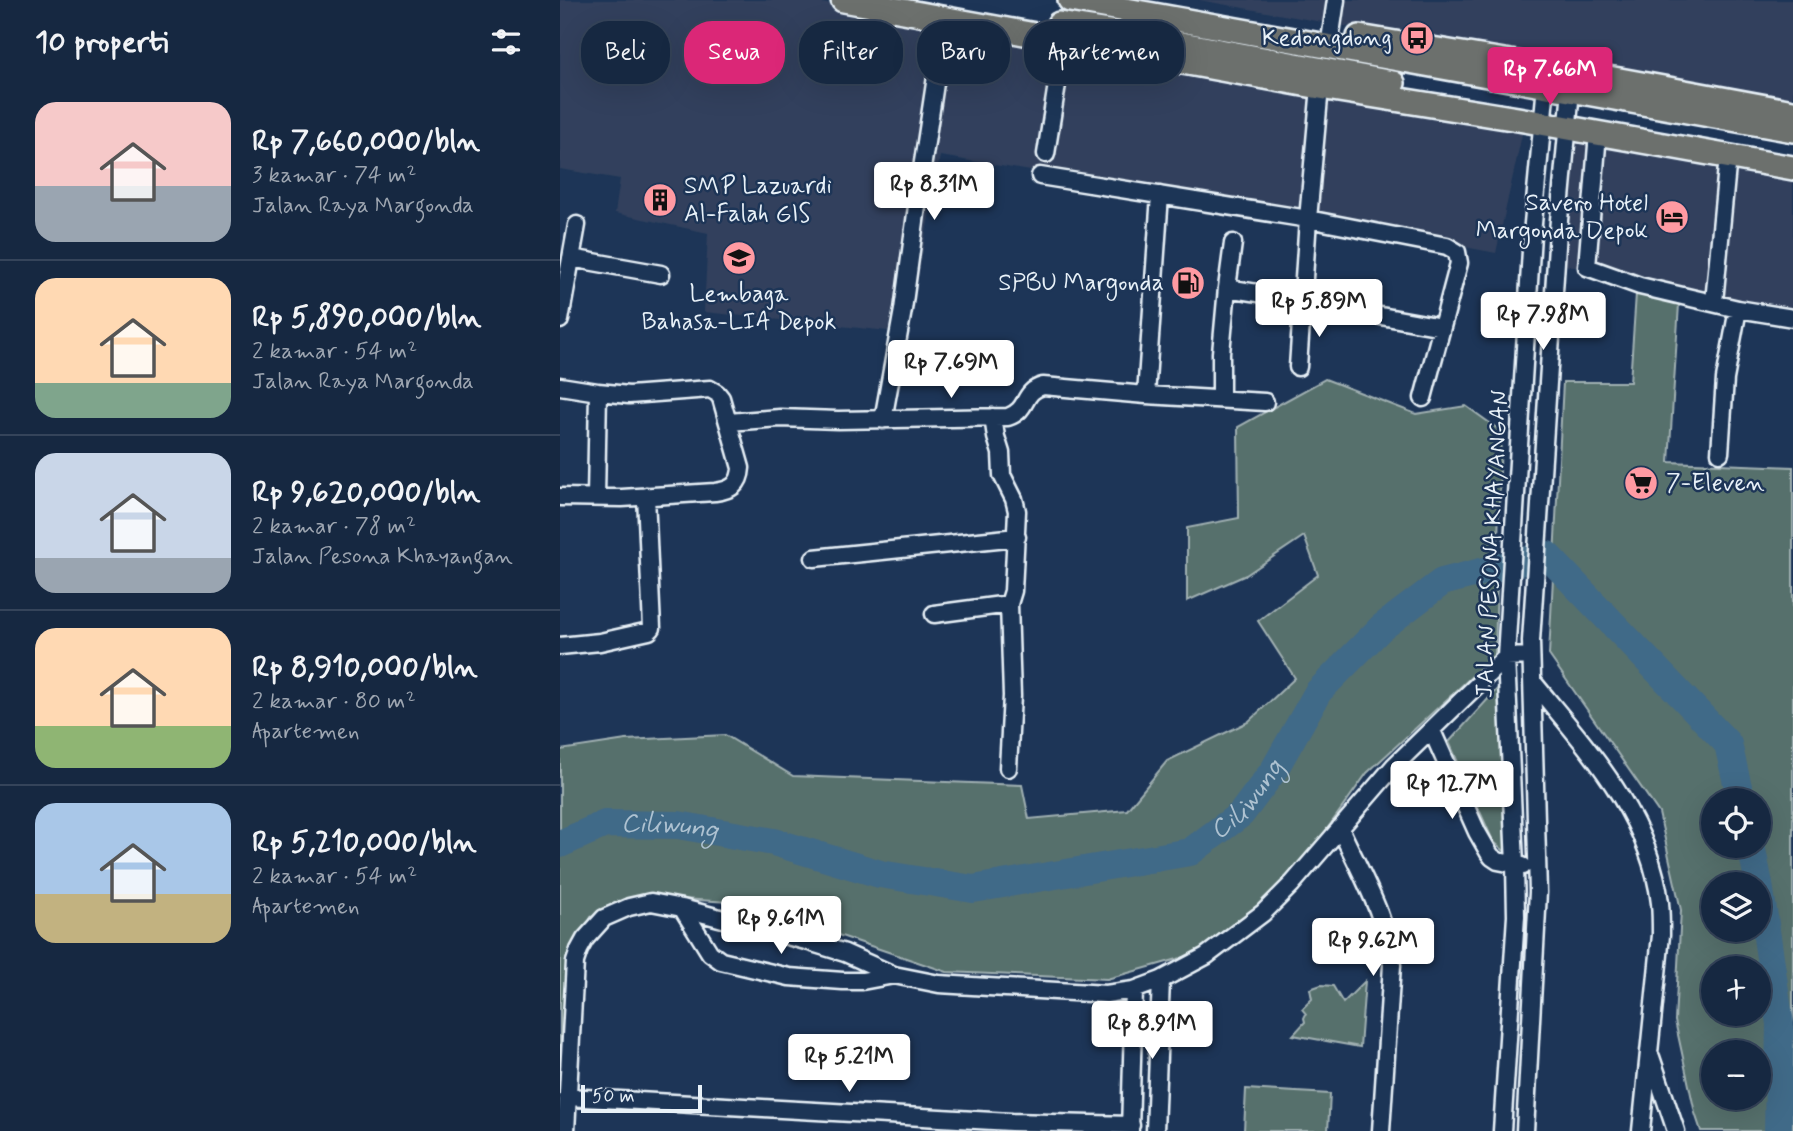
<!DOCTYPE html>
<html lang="id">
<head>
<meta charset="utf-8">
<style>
  :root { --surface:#162841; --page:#1f3048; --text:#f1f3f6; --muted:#9ea6b1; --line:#35445a; --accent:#db2777 }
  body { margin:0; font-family:Mynerve,sans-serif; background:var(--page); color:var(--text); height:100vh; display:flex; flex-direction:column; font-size:26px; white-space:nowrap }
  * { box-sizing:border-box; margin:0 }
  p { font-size:23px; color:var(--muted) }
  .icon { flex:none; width:38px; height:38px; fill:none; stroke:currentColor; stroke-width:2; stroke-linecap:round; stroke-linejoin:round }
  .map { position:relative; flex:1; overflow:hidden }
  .details { display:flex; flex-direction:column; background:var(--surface); width:560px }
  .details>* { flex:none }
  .top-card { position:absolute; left:21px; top:21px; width:665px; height:63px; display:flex; gap:14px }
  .fabs { position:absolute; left:1141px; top:788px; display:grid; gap:14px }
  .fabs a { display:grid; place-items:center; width:70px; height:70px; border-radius:50%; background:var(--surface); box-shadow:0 7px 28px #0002,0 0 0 2px var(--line); font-size:35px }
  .scale { position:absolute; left:21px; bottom:18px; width:121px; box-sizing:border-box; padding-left:7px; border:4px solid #e8f1f8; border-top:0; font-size:19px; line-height:24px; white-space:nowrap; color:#e8f1f8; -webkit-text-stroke:5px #1d3557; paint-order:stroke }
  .price { position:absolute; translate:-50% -60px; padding:0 16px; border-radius:7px; background:#fff; color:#222; font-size:23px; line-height:46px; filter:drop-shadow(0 2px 4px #0008) }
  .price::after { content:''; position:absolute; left:50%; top:42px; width:21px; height:16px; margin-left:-10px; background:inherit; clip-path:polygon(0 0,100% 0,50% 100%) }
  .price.selected { background:var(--accent); color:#fff }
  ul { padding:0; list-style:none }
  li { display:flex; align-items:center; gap:21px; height:175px; padding:0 35px }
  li+li { border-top:2px solid var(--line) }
  li span { display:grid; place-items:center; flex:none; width:196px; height:140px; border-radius:21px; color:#555 }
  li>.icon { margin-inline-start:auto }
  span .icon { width:84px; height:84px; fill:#fffc; stroke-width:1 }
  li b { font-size:30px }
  h2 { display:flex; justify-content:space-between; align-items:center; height:84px; padding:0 35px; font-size:30px }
  .tag { padding:0 24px; border-radius:28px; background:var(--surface); box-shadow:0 7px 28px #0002,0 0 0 2px var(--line); font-size:24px; line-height:63px }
  .tag.selected { background:var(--accent); color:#fff }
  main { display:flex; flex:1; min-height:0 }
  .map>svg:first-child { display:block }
  .built { fill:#31415d }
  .green { fill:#576f6c; stroke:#a0b0b2; stroke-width:2; fill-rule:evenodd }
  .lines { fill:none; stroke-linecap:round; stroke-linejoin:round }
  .river { stroke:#416a88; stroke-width:28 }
  .minor-casing { stroke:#e8f1f8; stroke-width:21 }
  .highway-casing { stroke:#e8f1f8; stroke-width:28 }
  .minor { stroke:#1d3557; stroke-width:16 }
  .highway { stroke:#6c706d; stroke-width:23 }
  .labels { text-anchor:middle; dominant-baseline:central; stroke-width:5; stroke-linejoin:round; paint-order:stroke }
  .poi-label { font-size:24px; fill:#e8f1f8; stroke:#1d3557; text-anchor:end }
  .street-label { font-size:24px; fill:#e8f1f8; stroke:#1d3557 }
  .water-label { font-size:26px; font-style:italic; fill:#aec2d1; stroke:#1d3557 }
</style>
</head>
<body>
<main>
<section class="details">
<h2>10 properti<svg class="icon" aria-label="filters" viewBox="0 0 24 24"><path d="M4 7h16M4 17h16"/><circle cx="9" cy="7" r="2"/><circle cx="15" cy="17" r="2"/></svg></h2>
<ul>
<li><span style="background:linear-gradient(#f6c9c9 60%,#9aa5b1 0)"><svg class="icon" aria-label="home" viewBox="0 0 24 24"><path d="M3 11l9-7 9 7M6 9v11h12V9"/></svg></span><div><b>Rp 7,660,000/bln</b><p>3 kamar · 74 m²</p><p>Jalan Raya Margonda</p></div></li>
<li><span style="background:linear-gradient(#ffd9b3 75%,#7fa58c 0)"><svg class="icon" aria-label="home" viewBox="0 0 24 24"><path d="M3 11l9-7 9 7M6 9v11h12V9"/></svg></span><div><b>Rp 5,890,000/bln</b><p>2 kamar · 54 m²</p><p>Jalan Raya Margonda</p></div></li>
<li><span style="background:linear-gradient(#c9d6e8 75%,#9aa5b1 0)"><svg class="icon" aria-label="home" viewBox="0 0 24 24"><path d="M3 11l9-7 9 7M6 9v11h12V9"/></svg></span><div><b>Rp 9,620,000/bln</b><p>2 kamar · 78 m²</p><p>Jalan Pesona Khayangan</p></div></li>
<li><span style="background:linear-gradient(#ffd9b3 70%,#8fb573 0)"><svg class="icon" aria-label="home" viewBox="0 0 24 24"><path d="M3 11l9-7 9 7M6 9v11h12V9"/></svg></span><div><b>Rp 8,910,000/bln</b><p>2 kamar · 80 m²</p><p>Apartemen</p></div></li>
<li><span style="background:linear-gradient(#a9c7e8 65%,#c2b280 0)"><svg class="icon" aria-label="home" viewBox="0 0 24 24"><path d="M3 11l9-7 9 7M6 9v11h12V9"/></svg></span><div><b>Rp 5,210,000/bln</b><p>2 kamar · 54 m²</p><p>Apartemen</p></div></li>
</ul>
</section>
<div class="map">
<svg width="1233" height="1131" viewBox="0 0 1233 1131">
  <rect width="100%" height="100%" fill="#1d3557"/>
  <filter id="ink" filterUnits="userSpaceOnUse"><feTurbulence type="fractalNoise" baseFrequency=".0143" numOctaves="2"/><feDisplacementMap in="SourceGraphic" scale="14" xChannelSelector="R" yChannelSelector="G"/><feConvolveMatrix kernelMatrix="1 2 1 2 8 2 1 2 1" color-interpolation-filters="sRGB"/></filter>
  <g filter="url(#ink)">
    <path class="built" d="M0,0h246l717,130 -27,123 -182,-35 -374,-62 -32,177 -204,-21 4,-79 -93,-20 5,-34 -60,-10z
      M639,0h594v106l-53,-9z
      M1015,136l218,36v138l-229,-45z"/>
    <path class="green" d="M1077,279l43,9 -11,174 124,5v664h-92l-6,-18 -20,-92 6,-111 -22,-97 -110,-158 14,-273h67zM1153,800h46v45h-46zM1153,884h46v45h-46zM1153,968h46v45h-46zM1153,1052h46v45h-46z
      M765,379l91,35 50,-8 35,25 -6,224 -128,118 -92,129 -69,49 -99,28 -160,-7 -203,-69 -107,-7 -46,21 -22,51 -9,100v-318l66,-10 99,-5 68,41 229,9 7,34 98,-9 40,-49 81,-39 47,-44 -37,-57 60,-46 -14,-39 -58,39 -59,26v-73l52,-10 -1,-91z
      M938,688l6,14 8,156 -19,-17 -44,-99z
      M805,981l-5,66 -67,-12 12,-13 -1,-4 2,-4 -4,-5 10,-10 -2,-10 11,-4 12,1 10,17z
      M686,1089l84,5 -2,37h-84z"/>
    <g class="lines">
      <g class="river">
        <path id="s1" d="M0,844l45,-20 73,1 96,17 106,32 93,15 217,-37 51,-38 33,-44 44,-78 63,-64 61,-46 105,-27 181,189 13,56"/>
        <path d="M1191,845l8,39"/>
        <path d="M1199,884l21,140 -2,107"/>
      </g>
      <g class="minor-casing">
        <path id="minor" d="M769,47l7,-47
          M1038,133l-11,134 53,19 98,23 -13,70 -5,74
          M486,154l18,-114
          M480,176l268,43 139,27 10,6 2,11 -17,64
          M11,258l90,16
          M667,288l6,-45
          M1154,302l14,-146
          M1178,309l55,9
          M0,320l17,-95
          M738,367l10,-148 12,-132
          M0,386l38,6 31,3 81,-6 7,4 4,5 20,70c-1,17 -10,22 -26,24l-93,6 -62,-1
          M586,395l14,-200
          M661,399v-46l6,-65 61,10 15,9 22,-1 117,21 -19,71
          M433,417l3,20 5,16 1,22 12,24 3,12 -4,80 -4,13 3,92 -4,72
          M323,420l20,-110 20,-148 22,-144
          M169,422l51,-4 58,2 170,-3c22,-8 13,-25 35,-31l103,9 119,7
          M36,498l2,-106
          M254,558l203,-21
          M374,614l75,-10
          M0,646l40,-4 49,-11 3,-3 -6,-132
          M973,682c53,65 117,133 127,221 1,10 1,21 1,32l-20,196
          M872,731l45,101 12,21 3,4 6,4 25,5
          M780,828c20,44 47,89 52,137l-11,166
          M122,908l28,45 11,8 68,16 54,4h19l32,-6
          M1091,1057l25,74
          M7,1097l444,25 120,3
          M6,1131l9,-169 4,-12 6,-11 19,-21 25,-11 22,-5 31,6 124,33 39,12 49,22 45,9 167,10 28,-4 27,-10 45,-24 57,-43 29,-29 102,-118 112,-109 25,-1
          M570,1131l4,-141
          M595,1131l6,-151
          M942,1131l14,-215 -1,-51 -9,-208 26,-423 14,-149
          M965,1131l13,-239 -7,-251 27,-410 13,-141"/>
      </g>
      <g class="highway-casing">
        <path id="highway" d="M283,0l477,87 198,32 275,49
          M510,0l723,130
          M499,24l96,15 238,44
          M799,37l261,43 173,32"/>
      </g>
      <use href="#minor" class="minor"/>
      <use href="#highway" class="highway"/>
    </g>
  </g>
  <defs>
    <g id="bus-disc" transform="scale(1.75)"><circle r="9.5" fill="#ff9aa2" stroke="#1d3557"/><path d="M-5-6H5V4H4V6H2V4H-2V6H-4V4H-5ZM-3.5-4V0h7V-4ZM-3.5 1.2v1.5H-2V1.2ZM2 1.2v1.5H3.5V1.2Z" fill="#111"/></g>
    <g id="building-disc" transform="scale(1.75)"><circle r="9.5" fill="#ff9aa2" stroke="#1d3557"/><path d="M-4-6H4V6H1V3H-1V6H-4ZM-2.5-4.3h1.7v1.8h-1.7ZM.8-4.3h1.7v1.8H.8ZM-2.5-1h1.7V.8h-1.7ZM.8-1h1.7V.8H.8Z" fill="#111"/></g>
    <g id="hotel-disc" transform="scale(1.75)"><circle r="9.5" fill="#ff9aa2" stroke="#1d3557"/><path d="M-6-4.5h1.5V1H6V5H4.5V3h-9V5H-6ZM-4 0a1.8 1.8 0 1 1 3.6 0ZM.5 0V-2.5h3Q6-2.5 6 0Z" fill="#111"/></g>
    <g id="school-disc" transform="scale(1.75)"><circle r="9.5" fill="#ff9aa2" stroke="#1d3557"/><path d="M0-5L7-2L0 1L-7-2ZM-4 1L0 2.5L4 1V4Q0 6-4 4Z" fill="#111"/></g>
    <g id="fuel-disc" transform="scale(1.75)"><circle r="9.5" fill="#ff9aa2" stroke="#1d3557"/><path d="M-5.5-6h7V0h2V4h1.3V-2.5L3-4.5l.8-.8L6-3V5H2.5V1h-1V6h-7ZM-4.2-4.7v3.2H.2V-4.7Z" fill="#111"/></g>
    <g id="supermarket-disc" transform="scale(1.75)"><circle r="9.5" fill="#ff9aa2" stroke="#1d3557"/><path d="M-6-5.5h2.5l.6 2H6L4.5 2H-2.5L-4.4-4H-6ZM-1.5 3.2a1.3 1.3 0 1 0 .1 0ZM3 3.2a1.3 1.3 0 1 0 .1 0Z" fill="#111"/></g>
  </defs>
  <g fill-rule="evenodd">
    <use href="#bus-disc" x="857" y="38"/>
    <use href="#building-disc" x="100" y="200"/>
    <use href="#hotel-disc" x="1112" y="217"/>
    <use href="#school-disc" x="179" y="258"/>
    <use href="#fuel-disc" x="628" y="283"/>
    <use href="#supermarket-disc" x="1081" y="483"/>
  </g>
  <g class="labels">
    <g class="poi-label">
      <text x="832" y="38">Kedongdong</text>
      <text x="124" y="186" text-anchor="start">SMP Lazuardi<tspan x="124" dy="28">Al-Falah GIS</tspan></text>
      <text x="1088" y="203">Savero Hotel<tspan x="1088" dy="28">Margonda Depok</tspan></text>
      <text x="604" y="283">SPBU Margonda</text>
      <text x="179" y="294" text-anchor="middle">Lembaga<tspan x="179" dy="28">Bahasa-LIA Depok</tspan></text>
      <text x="1106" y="483" text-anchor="start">7-Eleven</text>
    </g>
    <g class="street-label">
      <text transform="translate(933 544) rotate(-87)">JALAN PESONA KHAYANGAN</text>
    </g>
    <g class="water-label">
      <text stroke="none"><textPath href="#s1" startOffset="723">Ciliwung</textPath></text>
      <text stroke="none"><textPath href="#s1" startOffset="114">Ciliwung</textPath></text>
    </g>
  </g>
</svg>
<div class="fabs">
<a><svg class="icon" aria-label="locate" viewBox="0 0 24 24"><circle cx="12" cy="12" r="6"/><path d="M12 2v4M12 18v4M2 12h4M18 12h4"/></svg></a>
<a><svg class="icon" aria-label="layers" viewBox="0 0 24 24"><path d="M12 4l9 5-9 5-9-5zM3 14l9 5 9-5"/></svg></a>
<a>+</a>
<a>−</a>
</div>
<div class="scale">50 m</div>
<b class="price selected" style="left:990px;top:107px">Rp 7.66M</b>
<b class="price" style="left:374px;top:222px">Rp 8.31M</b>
<b class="price" style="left:759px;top:339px">Rp 5.89M</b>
<b class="price" style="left:983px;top:352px">Rp 7.98M</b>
<b class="price" style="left:391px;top:400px">Rp 7.69M</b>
<b class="price" style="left:892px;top:821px">Rp 12.7M</b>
<b class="price" style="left:221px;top:956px">Rp 9.61M</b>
<b class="price" style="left:813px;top:978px">Rp 9.62M</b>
<b class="price" style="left:592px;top:1061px">Rp 8.91M</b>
<b class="price" style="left:289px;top:1094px">Rp 5.21M</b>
<div class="top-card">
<a class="tag">Beli</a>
<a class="tag selected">Sewa</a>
<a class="tag">Filter</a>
<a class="tag">Baru</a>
<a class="tag">Apartemen</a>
</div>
</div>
</main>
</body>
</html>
